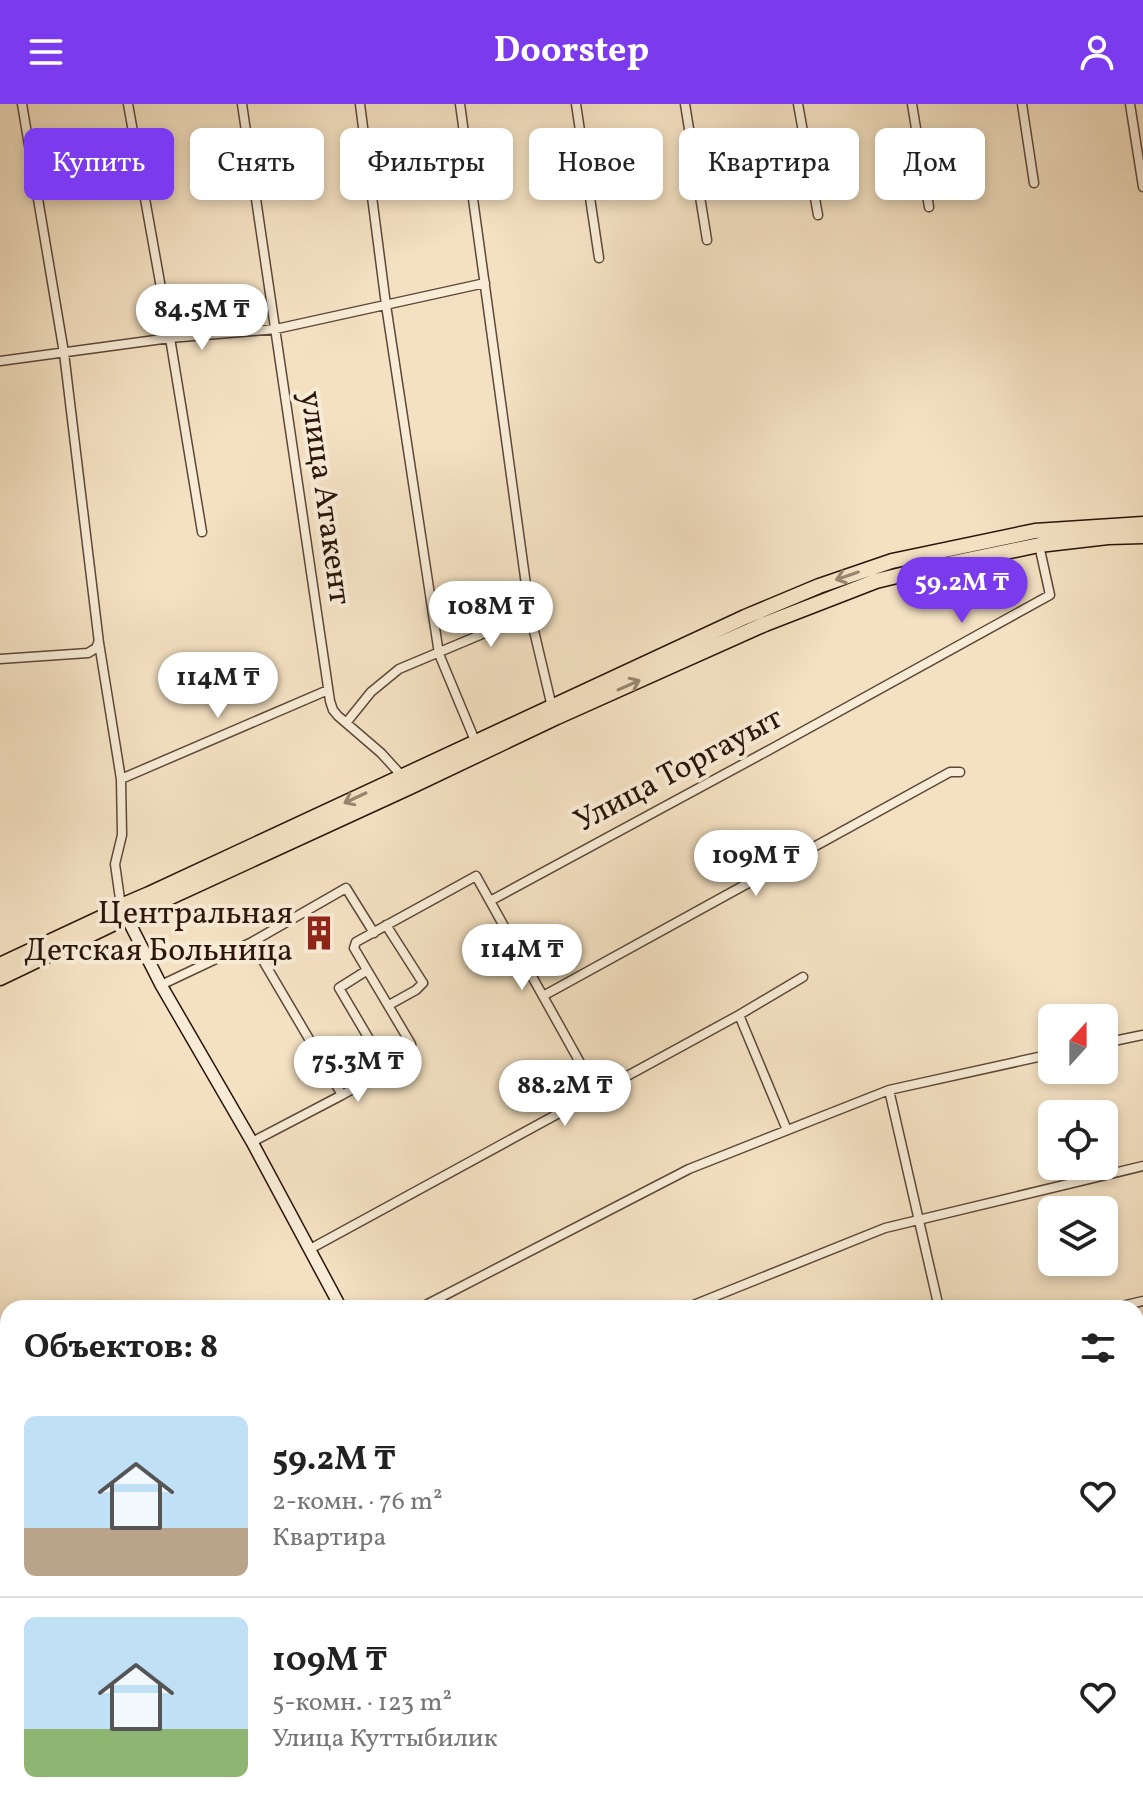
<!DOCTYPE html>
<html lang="ru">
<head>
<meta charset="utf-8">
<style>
  :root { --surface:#fff; --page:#f6f6f6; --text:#222; --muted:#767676; --line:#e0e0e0; --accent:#7c3aed }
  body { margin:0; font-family:Vollkorn,serif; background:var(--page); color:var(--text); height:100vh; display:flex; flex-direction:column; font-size:30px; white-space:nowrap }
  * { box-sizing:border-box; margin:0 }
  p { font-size:26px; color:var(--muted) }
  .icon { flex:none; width:44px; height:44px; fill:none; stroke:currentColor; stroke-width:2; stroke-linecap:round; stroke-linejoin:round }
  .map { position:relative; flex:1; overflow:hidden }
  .sheet { position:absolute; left:0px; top:1196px; width:1144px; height:512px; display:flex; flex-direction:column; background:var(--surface); border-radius:24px 24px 0 0; box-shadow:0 4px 12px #0003 }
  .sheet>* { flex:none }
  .hud { position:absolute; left:24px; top:24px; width:1096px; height:72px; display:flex; gap:16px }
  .needle { width:52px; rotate:21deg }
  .buttons { position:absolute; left:1038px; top:900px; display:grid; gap:16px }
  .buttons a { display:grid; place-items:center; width:80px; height:80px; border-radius:12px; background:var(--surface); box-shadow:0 4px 12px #0003; font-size:40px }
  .price { position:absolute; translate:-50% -68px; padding:0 18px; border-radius:28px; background:#fff; color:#222; font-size:26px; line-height:52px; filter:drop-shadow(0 2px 4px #0008) }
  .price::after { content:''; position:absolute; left:50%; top:48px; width:24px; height:18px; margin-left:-12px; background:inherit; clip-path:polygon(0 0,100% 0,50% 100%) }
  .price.selected { background:var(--accent); color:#fff }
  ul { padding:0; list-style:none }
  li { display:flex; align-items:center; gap:24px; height:200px; padding:0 24px }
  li+li { border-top:2px solid var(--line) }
  li span { display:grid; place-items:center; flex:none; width:224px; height:160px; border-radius:12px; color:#555 }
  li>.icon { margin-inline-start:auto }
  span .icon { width:96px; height:96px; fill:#fffc; stroke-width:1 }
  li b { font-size:34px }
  h2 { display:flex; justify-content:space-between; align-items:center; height:96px; padding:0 24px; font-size:34px }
  .chip { padding:0 28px; border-radius:12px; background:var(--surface); box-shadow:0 4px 12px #0003; font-size:28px; line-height:72px }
  .chip.selected { background:var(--accent); color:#fff }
  header { display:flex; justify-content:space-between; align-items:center; height:104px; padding:0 24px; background:var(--accent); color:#fff; font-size:36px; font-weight:700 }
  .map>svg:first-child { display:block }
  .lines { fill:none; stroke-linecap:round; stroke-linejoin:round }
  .minor-casing { stroke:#5d4839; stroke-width:11 }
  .tertiary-casing { stroke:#5d4839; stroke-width:13 }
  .secondary-casing { stroke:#2b150b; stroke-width:14 }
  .trunk-casing { stroke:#2b150b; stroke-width:17 }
  .minor { stroke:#f8ecd7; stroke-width:8 }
  .tertiary { stroke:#f8ecd7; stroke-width:10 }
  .secondary { stroke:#f8ecd7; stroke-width:11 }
  .trunk { stroke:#f4e1c2; stroke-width:14 }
  .oneway { stroke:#9a8570 }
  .labels { text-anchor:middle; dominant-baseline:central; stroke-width:8; stroke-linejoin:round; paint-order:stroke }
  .street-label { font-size:32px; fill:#2b150b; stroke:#f8ecd7 }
  .poi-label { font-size:32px; fill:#2b150b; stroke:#f8ecd7; text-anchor:end }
</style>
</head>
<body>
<header><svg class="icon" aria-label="menu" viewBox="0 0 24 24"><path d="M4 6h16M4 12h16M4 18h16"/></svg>Doorstep<svg class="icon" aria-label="person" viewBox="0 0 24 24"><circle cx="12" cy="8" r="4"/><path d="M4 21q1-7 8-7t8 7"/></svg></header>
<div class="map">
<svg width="1143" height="1708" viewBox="0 0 1143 1708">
  <rect width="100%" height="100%" fill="#f4e1c2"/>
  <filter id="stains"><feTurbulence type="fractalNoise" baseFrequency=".0025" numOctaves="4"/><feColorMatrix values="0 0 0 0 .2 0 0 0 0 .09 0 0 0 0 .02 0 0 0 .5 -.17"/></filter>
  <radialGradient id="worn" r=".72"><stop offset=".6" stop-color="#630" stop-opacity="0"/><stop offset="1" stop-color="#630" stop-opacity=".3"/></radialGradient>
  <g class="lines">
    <g class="minor-casing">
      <path id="minor" d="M22,0l42,249 35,290 22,136 1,56 -7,29 6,42
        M128,0l42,234 106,-9 209,-46
        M242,0l88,597 3,9 5,6 43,37 21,23
        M360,0l26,201 53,349 37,89
        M460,0l70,510 22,93
        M576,0l23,154
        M685,0l22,136
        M798,0l20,111
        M912,0l17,103
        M1022,0l12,79
        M1130,0l13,83
        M0,257l170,-23 32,194
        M0,555l88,-6 8,-5 2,-5
        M346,619l25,-31 28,-23 131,-55
        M121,675l207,-89
        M490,797l281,-152 279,-154 -11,-50
        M386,821l37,58 -7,7 -27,15
        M252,838l90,153 70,-39 -1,-12 -57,-96 2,-6 120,-66 121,217
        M366,867l-27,17 49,83
        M161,881l91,-43 94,-54 28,45
        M543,892l407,-224h10
        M739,911l48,115
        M1104,939l39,-8
        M889,986l50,218
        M252,1038l90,-47
        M310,1145l429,-234 64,-38
        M420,1204l269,-139 200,-79 163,-36
        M686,1204l199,-80 258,-62
        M1113,1204l30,-7
        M1136,1330l7,-1
        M1136,1463l7,-2
        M1136,1599l7,-2
        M0,1615l8,18
        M0,1700l8,-4
        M42,1700l4,8
        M1052,1700l2,8
        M252,1708l16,-8
        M467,1708l16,-8
        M824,1708l20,-8"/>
    </g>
    <g class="tertiary-casing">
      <path id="tertiary" d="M1124,1708l19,-9"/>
    </g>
    <g class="secondary-casing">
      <path id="secondary" d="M123,806l38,75 91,157 89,166
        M595,1700l4,8"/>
    </g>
    <g class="trunk-casing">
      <path id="trunk" d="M0,861l107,-50 14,-9 28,-12 596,-277 74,-31 73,-25 143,-30 108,-7
        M0,874l127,-61 283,-130 147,-70 208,-93 111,-43 62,-15 101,-21 69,-8 35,-1"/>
    </g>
    <use href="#minor" class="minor"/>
    <use href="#tertiary" class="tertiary"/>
    <use href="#secondary" class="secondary"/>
    <use href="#trunk" class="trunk"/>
  </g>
  <defs><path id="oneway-shaft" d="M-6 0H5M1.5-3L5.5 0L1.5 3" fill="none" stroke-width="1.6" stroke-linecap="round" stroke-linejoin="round" transform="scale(2)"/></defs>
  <g class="oneway">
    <use href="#oneway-shaft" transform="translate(847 472) rotate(161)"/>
    <use href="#oneway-shaft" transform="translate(629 581) rotate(-24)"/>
    <use href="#oneway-shaft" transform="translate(355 694) rotate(155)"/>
  </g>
  <defs>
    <g id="building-bare" transform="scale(2.76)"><path d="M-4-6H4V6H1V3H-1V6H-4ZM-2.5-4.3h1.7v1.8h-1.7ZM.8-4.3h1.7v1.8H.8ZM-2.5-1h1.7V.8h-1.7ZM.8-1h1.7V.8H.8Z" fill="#8f2418" stroke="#f8ecd7" stroke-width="2.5" paint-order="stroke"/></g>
  </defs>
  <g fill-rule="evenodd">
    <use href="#building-bare" x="319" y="829"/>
  </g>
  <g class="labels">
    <g class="street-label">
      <text transform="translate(324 394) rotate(82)">улица Атакент</text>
      <text transform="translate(679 667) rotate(-28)">Улица Торгауыт</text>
    </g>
    <g class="poi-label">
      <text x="293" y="811">Центральная<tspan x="293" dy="37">Детская Больница</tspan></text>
    </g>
  </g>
  <rect width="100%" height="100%" filter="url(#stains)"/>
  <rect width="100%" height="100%" fill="url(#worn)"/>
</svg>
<div class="buttons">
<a><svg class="needle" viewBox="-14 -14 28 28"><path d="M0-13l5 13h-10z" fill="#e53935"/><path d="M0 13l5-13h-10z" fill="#767676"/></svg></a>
<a><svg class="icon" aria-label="locate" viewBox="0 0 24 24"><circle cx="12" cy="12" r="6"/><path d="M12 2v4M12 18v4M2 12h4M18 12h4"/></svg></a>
<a><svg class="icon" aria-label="layers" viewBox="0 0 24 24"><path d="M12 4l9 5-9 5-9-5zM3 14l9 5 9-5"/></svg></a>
</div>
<b class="price" style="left:202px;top:248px">84.5M ₸</b>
<b class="price selected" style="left:962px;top:521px">59.2M ₸</b>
<b class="price" style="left:491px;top:545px">108M ₸</b>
<b class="price" style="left:218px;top:616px">114M ₸</b>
<b class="price" style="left:756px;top:794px">109M ₸</b>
<b class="price" style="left:522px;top:888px">114M ₸</b>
<b class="price" style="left:358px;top:1000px">75.3M ₸</b>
<b class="price" style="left:565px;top:1024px">88.2M ₸</b>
<div class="hud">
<a class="chip selected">Купить</a>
<a class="chip">Снять</a>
<a class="chip">Фильтры</a>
<a class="chip">Новое</a>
<a class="chip">Квартира</a>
<a class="chip">Дом</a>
</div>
<section class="sheet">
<h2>Объектов: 8<svg class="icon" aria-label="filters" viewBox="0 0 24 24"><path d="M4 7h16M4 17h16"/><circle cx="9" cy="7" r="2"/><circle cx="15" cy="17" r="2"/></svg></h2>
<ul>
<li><span style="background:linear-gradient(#bfe0f5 70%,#b9a48a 0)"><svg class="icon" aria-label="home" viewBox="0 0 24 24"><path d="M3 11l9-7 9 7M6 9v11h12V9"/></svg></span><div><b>59.2M ₸</b><p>2-комн. · 76 m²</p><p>Квартира</p></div><svg class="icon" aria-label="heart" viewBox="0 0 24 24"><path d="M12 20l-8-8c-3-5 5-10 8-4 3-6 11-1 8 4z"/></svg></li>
<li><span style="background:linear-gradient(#bfe0f5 70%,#8fb573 0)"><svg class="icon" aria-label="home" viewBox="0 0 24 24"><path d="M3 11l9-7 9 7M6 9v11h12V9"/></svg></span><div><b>109M ₸</b><p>5-комн. · 123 m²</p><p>Улица Куттыбилик</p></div><svg class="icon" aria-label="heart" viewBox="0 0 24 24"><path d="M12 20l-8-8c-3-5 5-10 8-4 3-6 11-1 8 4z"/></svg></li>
</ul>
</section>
</div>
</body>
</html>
